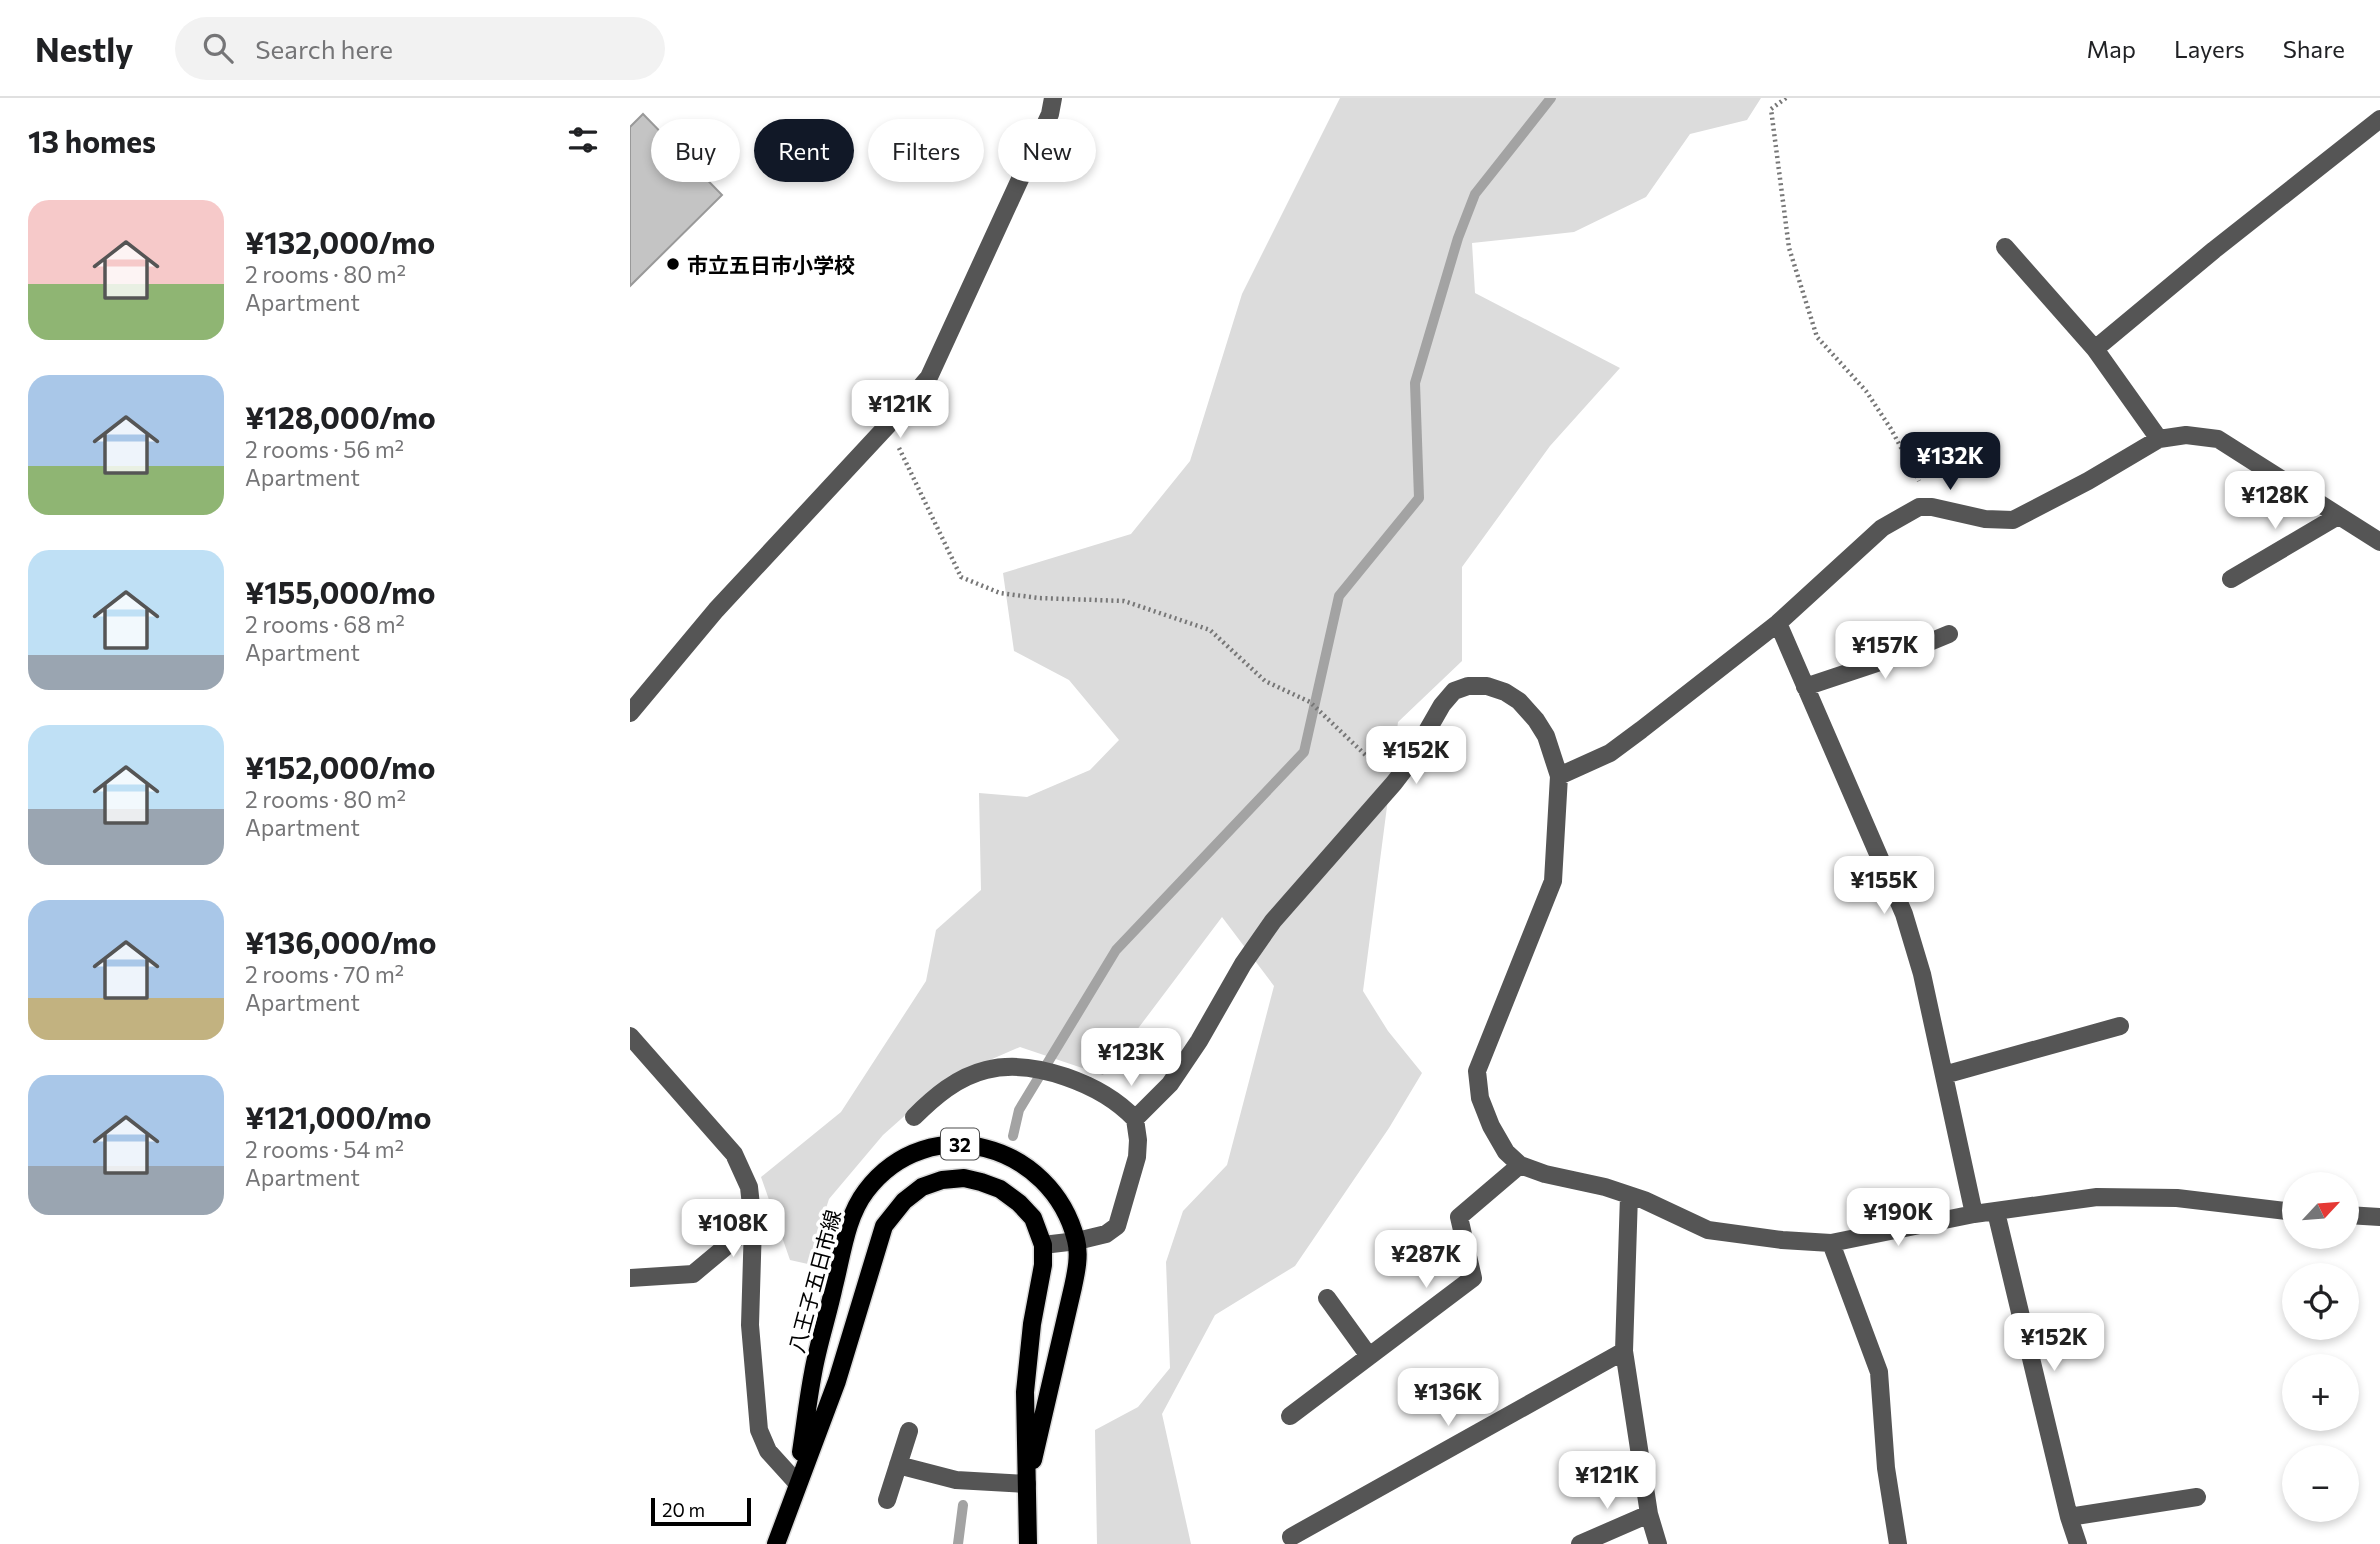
<!DOCTYPE html>
<html lang="en">
<head>
<meta charset="utf-8">
<style>
  :root { --surface:#fff; --page:#f2f2f2; --text:#202124; --muted:#757577; --line:#e0e0e0; --accent:#111827 }
  body { margin:0; font-family:Commissioner,"Noto Sans JP",sans-serif; background:var(--page); color:var(--text); height:100vh; display:flex; flex-direction:column; font-size:26px; white-space:nowrap }
  * { box-sizing:border-box; margin:0 }
  p { font-size:23px; color:var(--muted) }
  .icon { flex:none; width:38px; height:38px; fill:none; stroke:currentColor; stroke-width:2; stroke-linecap:round; stroke-linejoin:round }
  .map { position:relative; flex:1; overflow:hidden }
  .details { display:flex; flex-direction:column; background:var(--surface); width:630px }
  .details>* { flex:none }
  .banner { position:absolute; left:21px; top:21px; width:665px; height:63px; display:flex; gap:14px }
  .needle { width:46px; rotate:64deg }
  .controls { position:absolute; left:1652px; top:1074px; display:grid; gap:14px }
  .controls a { display:grid; place-items:center; width:77px; height:77px; border-radius:50%; background:var(--surface); box-shadow:0 4px 10px #0003; font-size:35px }
  .scale { position:absolute; left:21px; bottom:18px; width:100px; box-sizing:border-box; padding-left:7px; border:4px solid #000; border-top:0; font-size:19px; line-height:24px; white-space:nowrap; color:#000; -webkit-text-stroke:5px #fff; paint-order:stroke }
  .price { position:absolute; translate:-50% -60px; padding:0 16px; border-radius:14px; background:#fff; color:#222; font-size:23px; line-height:46px; filter:drop-shadow(0 2px 4px #0008) }
  .price::after { content:''; position:absolute; left:50%; top:42px; width:21px; height:16px; margin-left:-10px; background:inherit; clip-path:polygon(0 0,100% 0,50% 100%) }
  .price.selected { background:var(--accent); color:#fff }
  ul { padding:0; list-style:none }
  li { display:flex; align-items:center; gap:21px; height:175px; padding:0 28px }
  li span { display:grid; place-items:center; flex:none; width:196px; height:140px; border-radius:21px; color:#555 }
  li>.icon { margin-inline-start:auto }
  span .icon { width:84px; height:84px; fill:#fffc; stroke-width:1 }
  li b { font-size:30px }
  h2 { display:flex; justify-content:space-between; align-items:center; height:84px; padding:0 28px; font-size:30px }
  .chip { padding:0 24px; border-radius:32px; background:var(--surface); box-shadow:0 4px 10px #0003; font-size:24px; line-height:63px }
  .chip.selected { background:var(--accent); color:#fff }
  header { display:flex; align-items:center; gap:42px; box-sizing:border-box; height:98px; padding:0 35px; background:var(--surface); border-bottom:2px solid var(--line) }
  header strong { font-size:33px }
  nav { display:flex; gap:38px; margin-inline-start:auto; font-size:24px }
  .search { width:490px; height:63px; background:var(--page); display:flex; align-items:center; gap:18px; box-sizing:border-box; padding:0 24px; border-radius:38px; color:var(--muted); font-size:26px }
  main { display:flex; flex:1; min-height:0 }
  .map>svg:first-child { display:block }
  .green { fill:#dcdcdc }
  .lines { fill:none; stroke-linecap:round; stroke-linejoin:round }
  .stream { stroke:#a3a3a3; stroke-width:10 }
  .building { fill:#c4c4c4; stroke:#999; stroke-width:2 }
  .major-casing { stroke:#dbdbdb; stroke-width:21 }
  .path { stroke:#777; stroke-width:4.5; stroke-dasharray:2 3.5; stroke-linecap:butt }
  .minor { stroke:#555; stroke-width:18 }
  .major { stroke:#000; stroke-width:18 }
  .poi-dot { fill:#000; stroke:#fff; stroke-width:2.5 }
  .labels { text-anchor:middle; dominant-baseline:central; stroke-width:7; stroke-linejoin:round; paint-order:stroke }
  .shield { fill:#fff; stroke:#4c4c4c; stroke-width:2 }
  .shield-label { font-size:19px; font-weight:bold; fill:#000 }
  .poi-label { font-size:21px; font-weight:bold; fill:#000; stroke:#fff; text-anchor:start }
  .street-label { font-size:21px; fill:#000; stroke:#fff }
</style>
</head>
<body>
<header>
<strong>Nestly</strong>
<div class="search"><svg class="icon" aria-label="search" viewBox="0 0 24 24"><circle cx="10" cy="10" r="6"/><path d="M15 15l6 6"/></svg>Search here</div>
<nav><a>Map</a><a>Layers</a><a>Share</a></nav>
</header>
<main>
<section class="details">
<h2>13 homes<svg class="icon" aria-label="filters" viewBox="0 0 24 24"><path d="M4 7h16M4 17h16"/><circle cx="9" cy="7" r="2"/><circle cx="15" cy="17" r="2"/></svg></h2>
<ul>
<li><span style="background:linear-gradient(#f6c9c9 60%,#8fb573 0)"><svg class="icon" aria-label="home" viewBox="0 0 24 24"><path d="M3 11l9-7 9 7M6 9v11h12V9"/></svg></span><div><b>¥132,000/mo</b><p>2 rooms · 80 m²</p><p>Apartment</p></div></li>
<li><span style="background:linear-gradient(#a9c7e8 65%,#8fb573 0)"><svg class="icon" aria-label="home" viewBox="0 0 24 24"><path d="M3 11l9-7 9 7M6 9v11h12V9"/></svg></span><div><b>¥128,000/mo</b><p>2 rooms · 56 m²</p><p>Apartment</p></div></li>
<li><span style="background:linear-gradient(#bfe0f5 75%,#9aa5b1 0)"><svg class="icon" aria-label="home" viewBox="0 0 24 24"><path d="M3 11l9-7 9 7M6 9v11h12V9"/></svg></span><div><b>¥155,000/mo</b><p>2 rooms · 68 m²</p><p>Apartment</p></div></li>
<li><span style="background:linear-gradient(#bfe0f5 60%,#9aa5b1 0)"><svg class="icon" aria-label="home" viewBox="0 0 24 24"><path d="M3 11l9-7 9 7M6 9v11h12V9"/></svg></span><div><b>¥152,000/mo</b><p>2 rooms · 80 m²</p><p>Apartment</p></div></li>
<li><span style="background:linear-gradient(#a9c7e8 70%,#c2b280 0)"><svg class="icon" aria-label="home" viewBox="0 0 24 24"><path d="M3 11l9-7 9 7M6 9v11h12V9"/></svg></span><div><b>¥136,000/mo</b><p>2 rooms · 70 m²</p><p>Apartment</p></div></li>
<li><span style="background:linear-gradient(#a9c7e8 65%,#9aa5b1 0)"><svg class="icon" aria-label="home" viewBox="0 0 24 24"><path d="M3 11l9-7 9 7M6 9v11h12V9"/></svg></span><div><b>¥121,000/mo</b><p>2 rooms · 54 m²</p><p>Apartment</p></div></li>
</ul>
</section>
<div class="map">
<svg width="1750" height="1446" viewBox="0 0 1750 1446">
  <rect width="100%" height="100%" fill="#fff"/>
  <path class="green" d="M710,0h421l-14,22 -57,14 -44,63 -72,35 -102,11 3,50 145,75 -70,78 -88,121v94l-64,61 -35,269 25,40 34,42 -33,55 -94,138 -80,49 -53,99 29,130h-94l-2,-114 43,-23 32,-39 -4,-106 17,-51 44,-46 47,-179 -52,-69 -119,158 -83,-28 -74,32 -63,56 -54,64 -21,65 -18,-4 -29,-83 80,-65 85,-131 10,-51 45,-40 -2,-97 48,4 63,-27 29,-30 -50,-60 -55,-29 -11,-78 128,-39 59,-73 52,-167z"/>
  <g class="lines">
    <path class="stream" d="M383,1038l6,-26 97,-160 188,-198 35,-156 80,-98 -4,-115 43,-145 17,-44 76,-96
      M328,1446l5,-39"/>
  </g>
  <path class="building" d="M13,16l79,81 -92,91v-159z"/>
  <g class="lines">
    <g class="major-casing">
      <path id="major" d="M171,1354c4,-26 7,-53 12,-79 5,-29 15,-58 21,-87 8,-31 12,-69 32,-95 63,-83 186,-47 210,49 4,15 0,33 -3,47l-40,173
        M146,1446l61,-163 47,-155 20,-25 18,-14 20,-7 22,-2 17,4 19,7 19,14 14,15 10,27v20l-11,59 -7,68 3,152"/>
    </g>
    <path class="path" d="M1156,0l-15,11 18,139 28,89 49,54 25,38 28,52
      M269,350l62,129 39,16 38,5 86,3 86,29 55,51 45,21 67,64"/>
    <path class="minor" d="M1375,149l90,102 64,90
      M1465,251l119,-99 166,-131
      M1601,481l107,-63
      M1148,525l126,291 18,60 52,240
      M1175,589l81,-27 63,-26
      M0,615l86,-103 172,-185 41,-48 121,-263 3,-16
      M929,678l51,-23 31,-23 137,-107 104,-95 37,-21h13l53,12 28,1 75,-39 71,-42 27,-4 32,4 162,103
      M0,938l104,118 15,33 4,37 -3,101 9,105 9,21 29,32
      M1314,977l176,-49
      M284,1019c20,-20 43,-40 72,-47 47,-12 116,14 149,49
      M999,1097l-5,156 25,163 9,30
      M1366,1114l73,305 9,27
      M1717,1117l33,2
      M1201,1145l48,129 7,96 12,76
      M413,1147l34,-4 29,-7 11,-8 20,-69 1,-17 -3,-21 35,-35 29,-43 44,-77 30,-43 121,-138 13,-17 35,-61 12,-14 14,-5h19l18,6 14,9 17,19 10,16 13,40 -6,105 -76,190 3,27 11,28 15,26 14,13 25,9 60,13 39,13 64,30 74,10 49,3 143,-29 123,-17 80,1 117,14
      M0,1180l63,-4 60,-50
      M697,1200l42,58
      M660,1318l183,-138 -14,-61 61,-52
      M268,1367l58,15 71,4
      M257,1402l22,-69
      M1439,1419l128,-20
      M661,1439l333,-186
      M950,1446l69,-30"/>
    <use href="#major" class="major"/>
  </g>
  <circle class="poi-dot" cx="43" cy="166" r="7"/>
  <g class="labels">
    <rect class="shield" x="311" y="1030.5" width="38" height="31" rx="5"/>
    <g class="shield-label">
      <text x="330" y="1046">32</text>
    </g>
    <g class="poi-label">
      <text x="57" y="166">市立五日市小学校</text>
    </g>
    <g class="street-label">
      <text transform="translate(184 1183) rotate(-75)">八王子五日市線</text>
    </g>
  </g>
</svg>
<div class="controls">
<a><svg class="needle" viewBox="-14 -14 28 28"><path d="M0-13l5 13h-10z" fill="#e53935"/><path d="M0 13l5-13h-10z" fill="#757577"/></svg></a>
<a><svg class="icon" aria-label="locate" viewBox="0 0 24 24"><circle cx="12" cy="12" r="6"/><path d="M12 2v4M12 18v4M2 12h4M18 12h4"/></svg></a>
<a>+</a>
<a>−</a>
</div>
<div class="scale">20 m</div>
<b class="price" style="left:270px;top:342px">¥121K</b>
<b class="price selected" style="left:1320px;top:394px">¥132K</b>
<b class="price" style="left:1645px;top:433px">¥128K</b>
<b class="price" style="left:1255px;top:583px">¥157K</b>
<b class="price" style="left:786px;top:688px">¥152K</b>
<b class="price" style="left:1254px;top:818px">¥155K</b>
<b class="price" style="left:501px;top:990px">¥123K</b>
<b class="price" style="left:1268px;top:1150px">¥190K</b>
<b class="price" style="left:103px;top:1161px">¥108K</b>
<b class="price" style="left:796px;top:1192px">¥287K</b>
<b class="price" style="left:1424px;top:1275px">¥152K</b>
<b class="price" style="left:818px;top:1330px">¥136K</b>
<b class="price" style="left:977px;top:1413px">¥121K</b>
<div class="banner">
<a class="chip">Buy</a>
<a class="chip selected">Rent</a>
<a class="chip">Filters</a>
<a class="chip">New</a>
</div>
</div>
</main>
</body>
</html>
